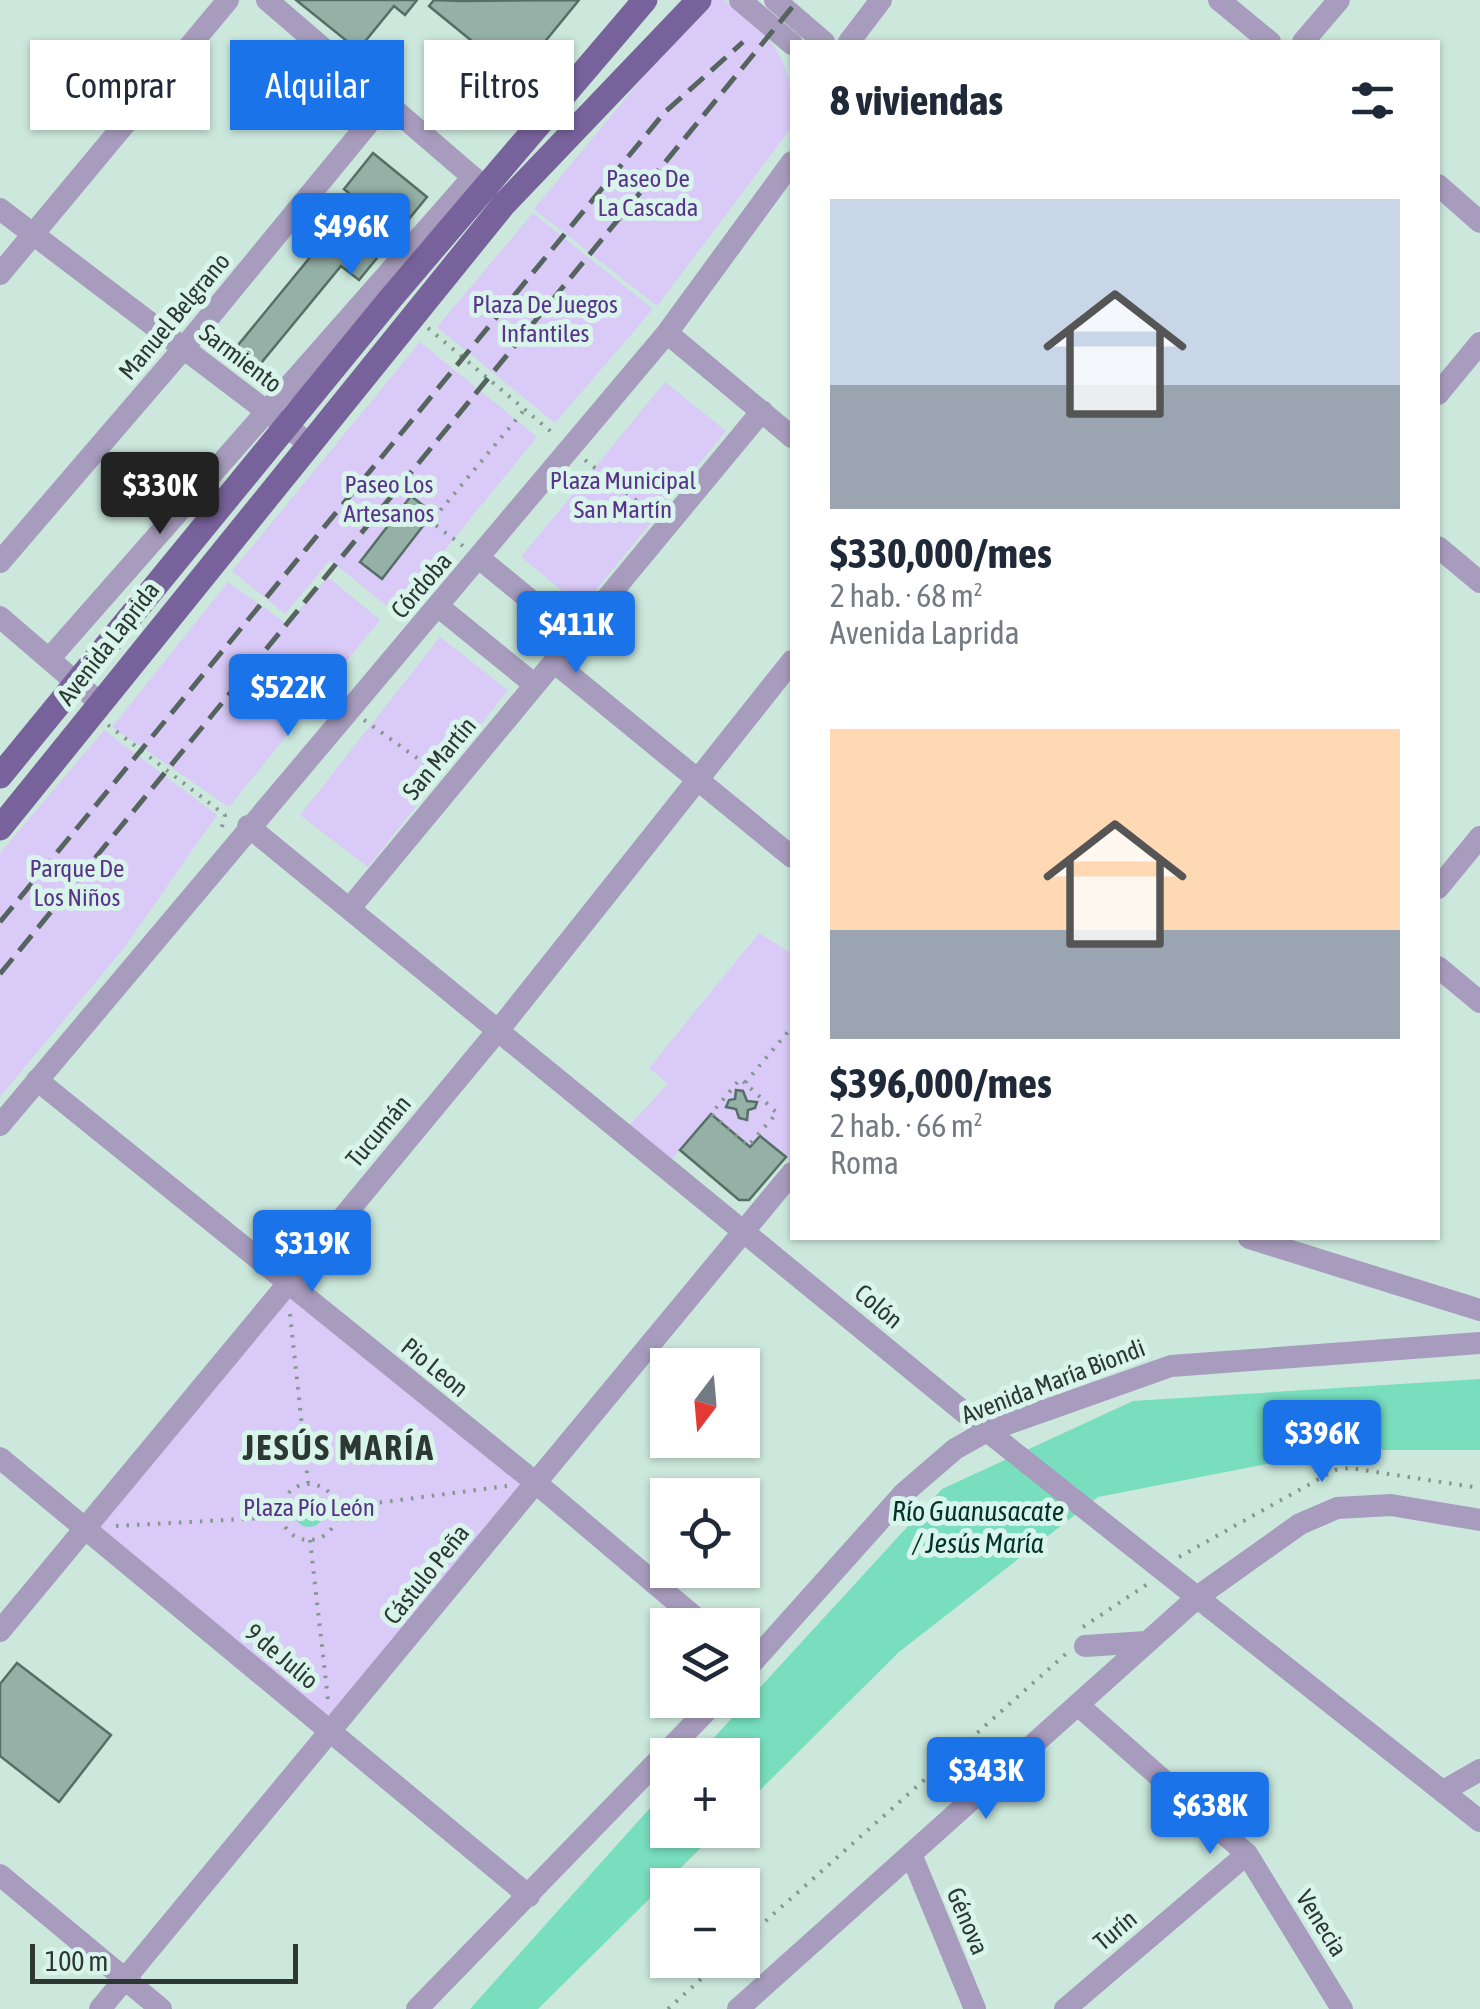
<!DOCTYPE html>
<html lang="es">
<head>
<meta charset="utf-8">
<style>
  :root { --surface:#fff; --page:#f2f2f3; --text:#1f2937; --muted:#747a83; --accent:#1a73e8 }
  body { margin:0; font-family:"Asap Condensed",sans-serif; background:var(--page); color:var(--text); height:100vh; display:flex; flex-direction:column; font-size:38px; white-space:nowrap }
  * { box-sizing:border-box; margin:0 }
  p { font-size:32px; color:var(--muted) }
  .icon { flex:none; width:55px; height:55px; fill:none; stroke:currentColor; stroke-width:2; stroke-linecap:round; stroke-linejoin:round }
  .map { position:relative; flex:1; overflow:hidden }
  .side { position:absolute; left:790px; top:40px; width:650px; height:1200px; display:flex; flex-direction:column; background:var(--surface); border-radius:0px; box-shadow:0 2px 8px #0004 }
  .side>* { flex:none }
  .banner { position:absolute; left:30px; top:40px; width:610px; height:90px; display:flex; gap:20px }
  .needle { width:65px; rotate:196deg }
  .fabs { position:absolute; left:650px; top:1348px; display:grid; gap:20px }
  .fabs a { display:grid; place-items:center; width:110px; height:110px; border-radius:0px; background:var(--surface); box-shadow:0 2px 8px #0004; font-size:50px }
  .scale { position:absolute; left:30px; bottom:25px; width:268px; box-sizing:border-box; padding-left:10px; border:5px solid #2d3834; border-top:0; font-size:28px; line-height:35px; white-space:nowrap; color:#2d3834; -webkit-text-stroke:8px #d9f5eb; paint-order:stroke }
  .price { position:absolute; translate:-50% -85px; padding:0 22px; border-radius:10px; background:var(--accent); color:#fff; font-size:32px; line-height:65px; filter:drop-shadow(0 2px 5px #0008) }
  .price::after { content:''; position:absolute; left:50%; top:60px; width:30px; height:22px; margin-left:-15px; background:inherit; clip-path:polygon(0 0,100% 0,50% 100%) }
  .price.active { background:#222; color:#fff }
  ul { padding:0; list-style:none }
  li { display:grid; align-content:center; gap:20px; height:530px; padding:0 40px }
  li span { display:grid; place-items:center; height:310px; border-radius:0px; color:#555 }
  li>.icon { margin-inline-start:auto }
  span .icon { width:180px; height:180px; fill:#fffc; stroke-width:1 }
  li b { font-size:42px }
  h2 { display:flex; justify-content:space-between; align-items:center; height:120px; padding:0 40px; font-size:42px }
  .chip { padding:0 35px; border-radius:0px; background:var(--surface); box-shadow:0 2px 8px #0004; font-size:35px; line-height:90px }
  .chip.active { background:var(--accent); color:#fff }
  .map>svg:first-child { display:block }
  .green { fill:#d9caf7 }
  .water { fill:#78debe }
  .building { fill:#95b0a6; stroke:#566f66; stroke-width:2.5 }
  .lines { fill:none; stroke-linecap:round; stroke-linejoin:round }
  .path { stroke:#849890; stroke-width:4; stroke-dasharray:2.5 8; stroke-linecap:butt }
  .minor { stroke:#a79cbd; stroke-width:22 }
  .major { stroke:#78629c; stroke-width:25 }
  .rail { stroke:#55645e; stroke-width:5; stroke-dasharray:20 10; stroke-linecap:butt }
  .labels { text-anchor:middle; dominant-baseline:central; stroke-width:10; stroke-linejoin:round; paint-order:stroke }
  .park-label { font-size:25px; fill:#59348a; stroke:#d9f5eb }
  .street-label { font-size:25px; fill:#2d3834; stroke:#d9f5eb }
  .water-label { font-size:28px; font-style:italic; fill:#023427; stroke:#d9f5eb }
  .district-label { font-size:35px; font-weight:bold; letter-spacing:2.5px; fill:#2d3834; stroke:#d9f5eb }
</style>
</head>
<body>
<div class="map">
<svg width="1480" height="2009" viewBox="0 0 1480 2009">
  <rect width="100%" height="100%" fill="#cce8dd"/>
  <path class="green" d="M707,0h18c53,45 67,55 67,127l-135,179 -123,-97z
    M533,213l120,96 -98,114 -118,-96z
    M420,342l117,95 -143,175 -64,-52 -45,54 -53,-43z
    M665,382l61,49 -144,176 -61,-50z
    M328,577l52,43 -151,187 -117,-80 116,-145 59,42z
    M440,637l68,53 -140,177 -68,-52z
    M104,730l113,85 -93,133 -124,149v-244z
    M759,933l33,21v209l-32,-27 -10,11 -39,-33 -45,52 -42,-35 44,-47 -19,-16z
    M287,1284l249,199 -204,251 -247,-206z"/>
  <path class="water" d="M1480,1379v71h-142l-240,47 -199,155 -156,155 -1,-52h-44l244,-266 191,-88z
    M294 1512a15 15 0 1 1 30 0a15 15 0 1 1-30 0Z
    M667,1789l1,41h51l-181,179h-68z"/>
  <path class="building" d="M296,0h121l-12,15 -11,-9 -36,44z
    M434,0l28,1 117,-1 -63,77 -87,-71z
    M373,153l54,44 -68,83 -18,-14 -84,102 -23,-18 123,-150 -13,-11z
    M411,496l22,17 -51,66 -22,-17z
    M736,1090l7,1 4,10 10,1 -2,6 -7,2 -1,10 -8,-2 -3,-9 -10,-2 3,-7 6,-1z
    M711,1114l39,33 10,-11 26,21 -37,43h-10l-59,-50z
    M17,1663l94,72 -52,67 -59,-46v-72z"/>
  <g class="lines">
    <path class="path" d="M428,328l127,107
      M585,460l67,53
      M463,546l-29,-22v-6l91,-109
      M364,720l74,53
      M108,725l117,90 -4,16
      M745,1083l-5,-4 -29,35 37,32 29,-33 -32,-30 47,-56
      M290,1314l18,169
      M281 1512a28 28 0 1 1 56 0a28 28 0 1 1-56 0Z
      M338,1508l169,-22
      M116,1526l165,-9
      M310,1540l18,160
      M1179,1557l156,-87 15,-2 130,20
      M1083,1627l66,-44
      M742,1942l326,-290
      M668,2009l54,-49"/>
    <path class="minor" d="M267,0l215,185
      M740,0l52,44
      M775,0l49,42
      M1219,0l51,42
      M849,42l32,-42
      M1303,42l36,-42
      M1438,185l42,37
      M0,209l307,233
      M0,274l228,-274
      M667,333l125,104
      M1438,394l42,-51
      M1438,547l42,35
      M479,558l96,79
      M0,562l183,-213 203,-247
      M439,607l96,78
      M0,617l100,86
      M49,659l424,-482
      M554,662l238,195
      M248,826l739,605 493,390
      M1438,888l42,-51
      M350,908l412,-497
      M1438,967l42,35
      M37,1080l499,403 168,142
      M0,1125l667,-792 125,-171
      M1249,1238l231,72
      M0,1458l529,438
      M0,1631l509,-614 283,-356
      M1085,1646l61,-4
      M742,1674l162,-181 51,-44 32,-18 184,-65 309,-23
      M1078,1705l169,149 95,155
      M1445,1790l35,-20
      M911,1854l64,155
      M0,1875l161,134
      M100,2009l692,-836
      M417,2009l300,-309
      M738,2009l462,-414 100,-71 37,-16 54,-3 89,15
      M1065,2009l182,-155"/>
    <path class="major" d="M0,776l391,-478 254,-298
      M0,828l504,-624 195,-204"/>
    <path class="rail" d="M0,922l664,-809 79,-71
      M0,974l798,-974"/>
  </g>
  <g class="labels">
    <g class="park-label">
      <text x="648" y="178">Paseo De<tspan x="648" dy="29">La Cascada</tspan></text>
      <text x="545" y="304">Plaza De Juegos<tspan x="545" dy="29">Infantiles</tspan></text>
      <text x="623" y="480">Plaza Municipal<tspan x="623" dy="29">San Martín</tspan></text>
      <text x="389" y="484">Paseo Los<tspan x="389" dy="29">Artesanos</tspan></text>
      <text x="77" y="868">Parque De<tspan x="77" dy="29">Los Niños</tspan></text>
      <text x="309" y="1507">Plaza Pío León</text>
    </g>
    <g class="street-label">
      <text transform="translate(174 316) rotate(-50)">Manuel Belgrano</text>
      <text transform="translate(241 358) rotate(37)">Sarmiento</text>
      <text transform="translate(421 585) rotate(-49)">Córdoba</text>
      <text transform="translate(108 643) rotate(-52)">Avenida Laprida</text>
      <text transform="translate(439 758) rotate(-50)">San Martín</text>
      <text transform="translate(378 1131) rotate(-50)">Tucumán</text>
      <text transform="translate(879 1306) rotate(40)">Colón</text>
      <text transform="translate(435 1367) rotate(39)">Pio Leon</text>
      <text transform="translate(1053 1381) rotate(-21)">Avenida María Biondi</text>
      <text transform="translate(426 1574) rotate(-51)">Cástulo Peña</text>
      <text transform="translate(282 1656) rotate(40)">9 de Julio</text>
      <text transform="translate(968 1921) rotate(67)">Génova</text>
      <text transform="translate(1322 1923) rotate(58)">Venecia</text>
      <text transform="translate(1115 1930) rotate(-40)">Turín</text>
    </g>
    <g class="water-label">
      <text x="978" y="1511">Río Guanusacate<tspan x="978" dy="32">/ Jesús María</tspan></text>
    </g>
    <g class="district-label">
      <text x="339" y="1447">JESÚS MARÍA</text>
    </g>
  </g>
</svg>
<div class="fabs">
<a><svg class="needle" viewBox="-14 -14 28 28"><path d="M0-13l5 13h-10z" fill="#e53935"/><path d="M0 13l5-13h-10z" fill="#747a83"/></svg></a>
<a><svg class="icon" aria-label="locate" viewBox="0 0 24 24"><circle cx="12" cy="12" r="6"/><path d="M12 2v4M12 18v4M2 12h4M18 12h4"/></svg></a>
<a><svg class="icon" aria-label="layers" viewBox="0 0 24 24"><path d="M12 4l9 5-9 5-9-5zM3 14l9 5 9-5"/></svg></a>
<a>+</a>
<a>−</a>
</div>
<div class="scale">100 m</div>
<b class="price" style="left:351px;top:278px">$496K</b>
<b class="price active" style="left:160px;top:537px">$330K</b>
<b class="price" style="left:576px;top:676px">$411K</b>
<b class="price" style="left:288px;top:739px">$522K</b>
<b class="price" style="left:312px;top:1295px">$319K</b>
<b class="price" style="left:1322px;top:1485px">$396K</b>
<b class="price" style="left:986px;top:1822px">$343K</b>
<b class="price" style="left:1210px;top:1857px">$638K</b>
<div class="banner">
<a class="chip">Comprar</a>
<a class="chip active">Alquilar</a>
<a class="chip">Filtros</a>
</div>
<section class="side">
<h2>8 viviendas<svg class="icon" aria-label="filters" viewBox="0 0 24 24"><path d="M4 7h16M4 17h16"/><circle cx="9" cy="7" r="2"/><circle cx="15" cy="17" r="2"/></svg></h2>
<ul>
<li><span style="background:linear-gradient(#c9d6e8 60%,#9aa5b1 0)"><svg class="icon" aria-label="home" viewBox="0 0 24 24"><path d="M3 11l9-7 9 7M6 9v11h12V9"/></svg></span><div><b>$330,000/mes</b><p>2 hab. · 68 m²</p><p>Avenida Laprida</p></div></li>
<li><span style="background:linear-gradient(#ffd9b3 65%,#9aa5b1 0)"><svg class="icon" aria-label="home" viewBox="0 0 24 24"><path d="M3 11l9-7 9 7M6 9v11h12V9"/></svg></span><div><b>$396,000/mes</b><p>2 hab. · 66 m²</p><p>Roma</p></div></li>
</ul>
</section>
</div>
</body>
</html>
